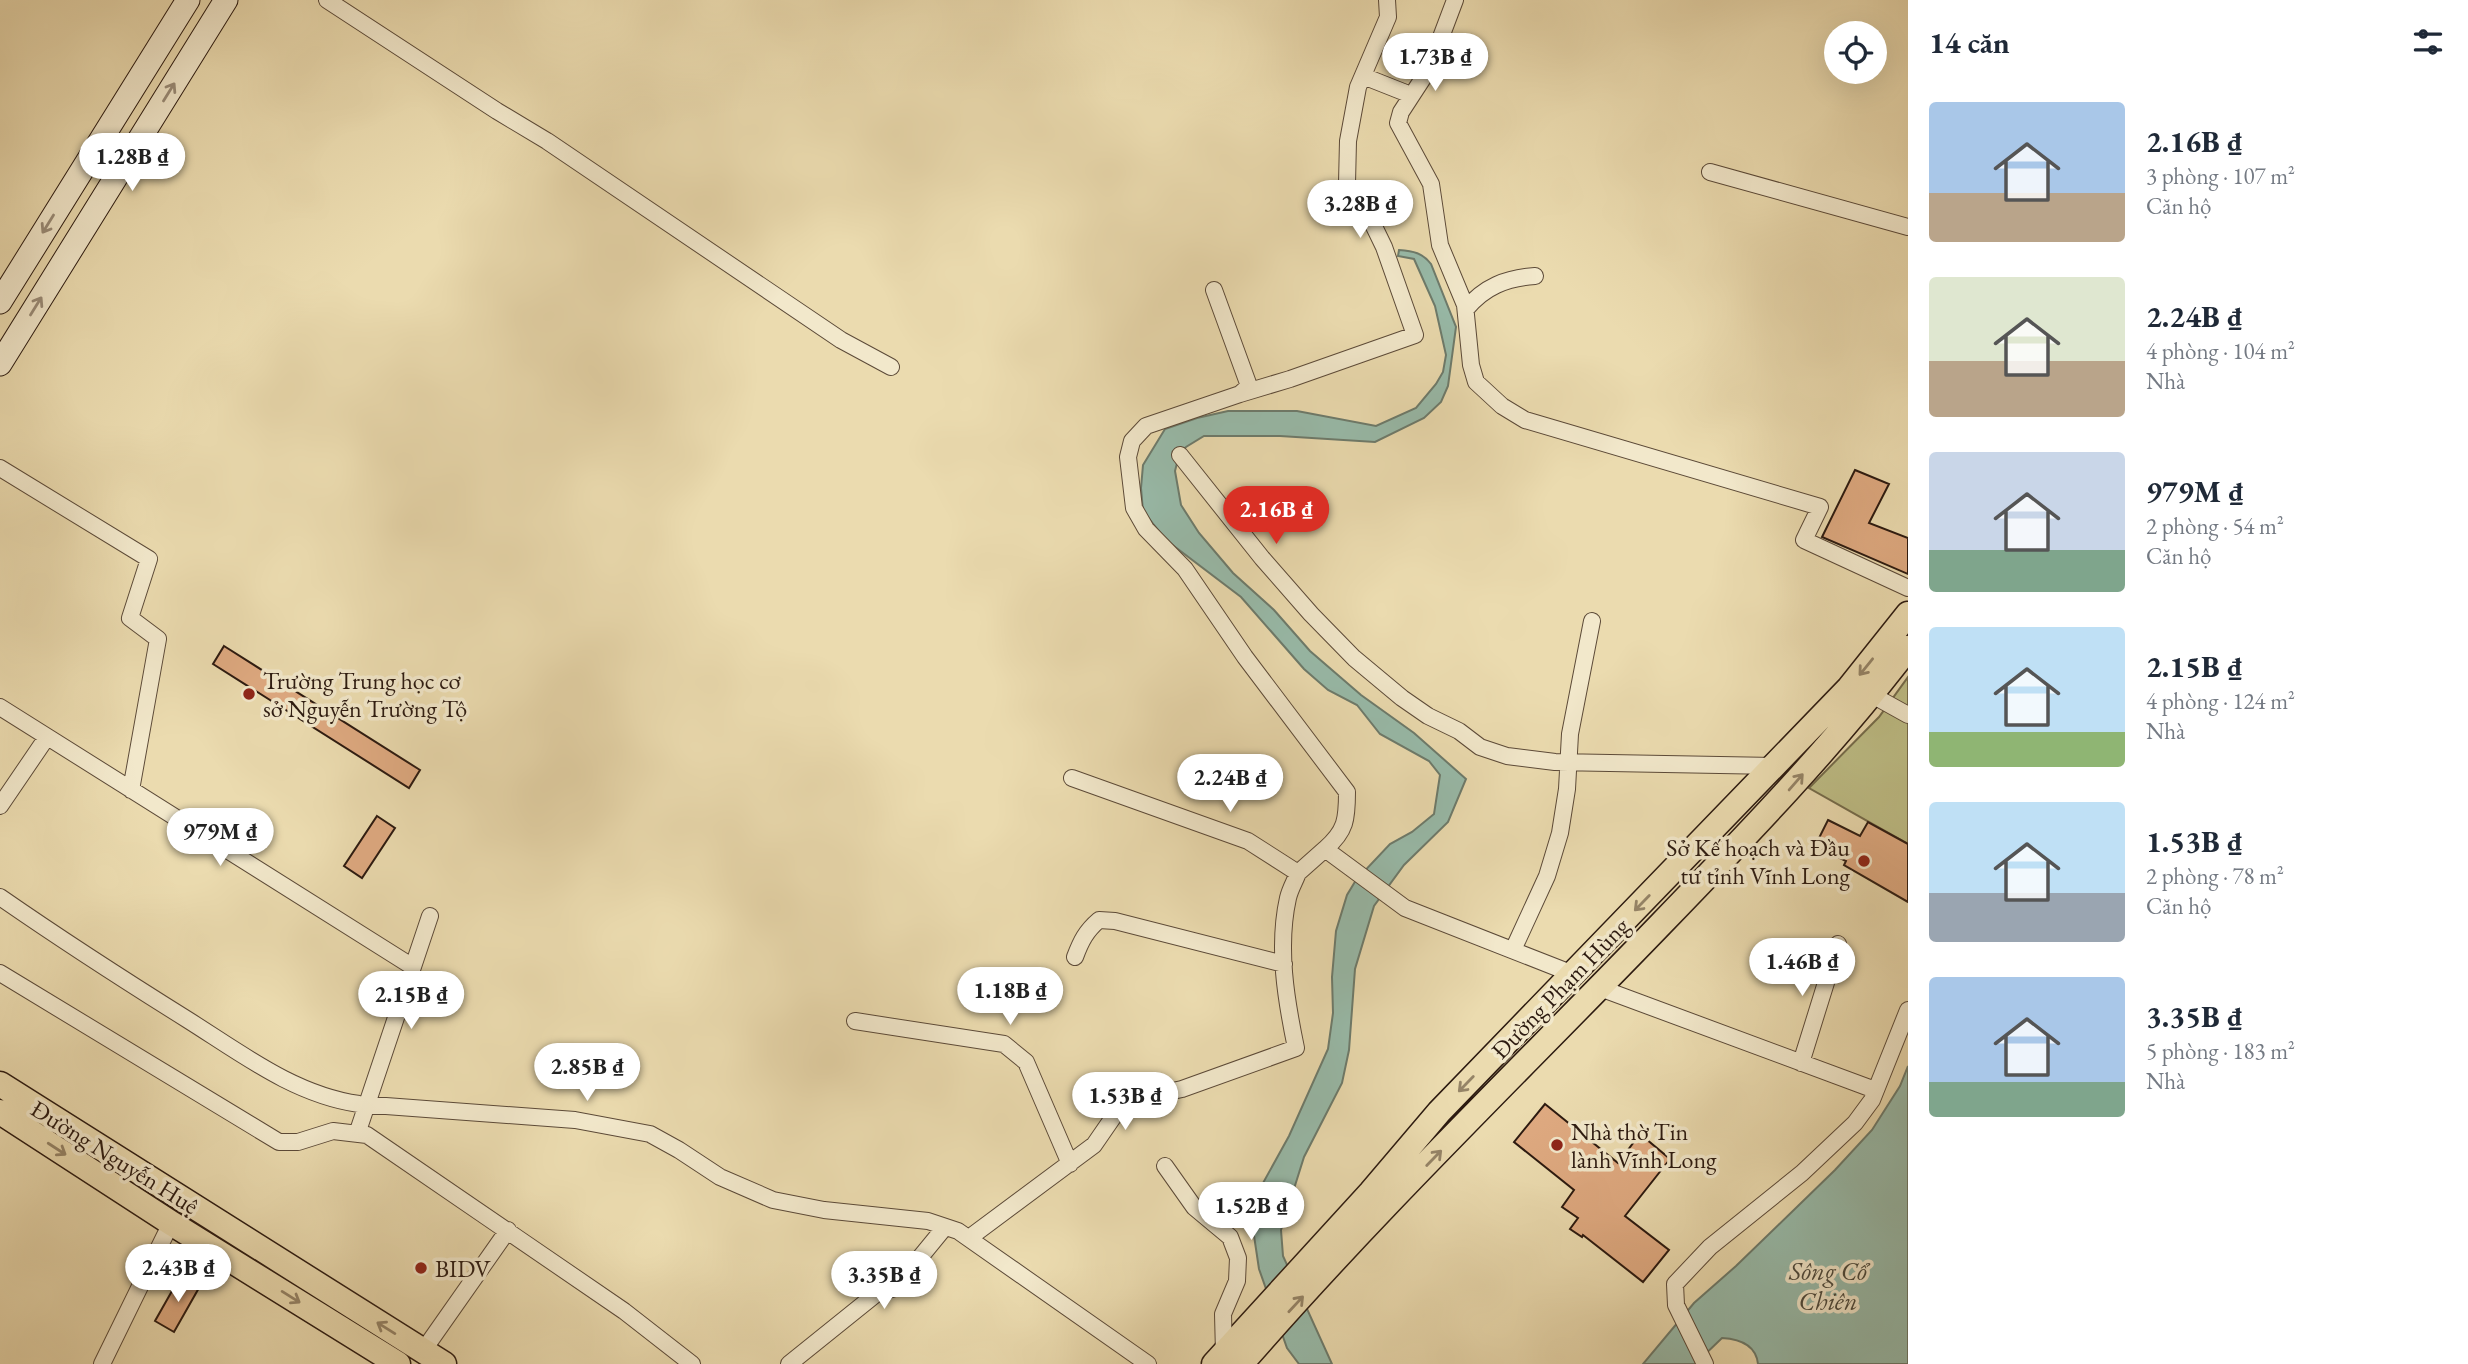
<!DOCTYPE html>
<html lang="vi">
<head>
<meta charset="utf-8">
<style>
  :root { --surface:#fff; --page:#f6f6f7; --text:#1f2937; --muted:#747a83; --accent:#d93025 }
  body { margin:0; font-family:"EB Garamond",serif; background:var(--page); color:var(--text); height:100vh; display:flex; flex-direction:column; font-size:26px; white-space:nowrap }
  * { box-sizing:border-box; margin:0 }
  p { font-size:23px; color:var(--muted) }
  .icon { flex:none; width:38px; height:38px; fill:none; stroke:currentColor; stroke-width:2; stroke-linecap:round; stroke-linejoin:round }
  .map { position:relative; flex:1; overflow:hidden }
  .sheet { display:flex; flex-direction:column; background:var(--surface); width:560px }
  .sheet>* { flex:none }
  .tools { position:absolute; left:1824px; top:21px; display:grid; gap:14px }
  .tools a { display:grid; place-items:center; width:63px; height:63px; border-radius:50%; background:var(--surface); box-shadow:0 7px 28px #0002; font-size:35px }
  .price { position:absolute; translate:-50% -60px; padding:0 16px; border-radius:24px; background:#fff; color:#222; font-size:23px; line-height:46px; filter:drop-shadow(0 2px 4px #0008) }
  .price::after { content:''; position:absolute; left:50%; top:42px; width:21px; height:16px; margin-left:-10px; background:inherit; clip-path:polygon(0 0,100% 0,50% 100%) }
  .price.selected { background:var(--accent); color:#fff }
  ul { padding:0; list-style:none }
  li { display:flex; align-items:center; gap:21px; height:175px; padding:0 21px }
  li span { display:grid; place-items:center; flex:none; width:196px; height:140px; border-radius:7px; color:#555 }
  li>.icon { margin-inline-start:auto }
  span .icon { width:84px; height:84px; fill:#fffc; stroke-width:1 }
  li b { font-size:30px }
  h2 { display:flex; justify-content:space-between; align-items:center; height:84px; padding:0 21px; font-size:30px }
  main { display:flex; flex:1; min-height:0 }
  .map>svg:first-child { display:block }
  .green { fill:#bebe86; stroke:#756c4b; stroke-width:2 }
  .water { fill:#98bbaa; stroke:#6d7b6c; stroke-width:2 }
  .building { fill:#dfaa81; stroke:#2c1a10; stroke-width:2 }
  .lines { fill:none; stroke-linecap:round; stroke-linejoin:round }
  .minor-casing { stroke:#5c4a38; stroke-width:18 }
  .secondary-casing { stroke:#2c1a10; stroke-width:25 }
  .primary-casing { stroke:#2c1a10; stroke-width:27 }
  .minor { stroke:#f2e8cb; stroke-width:16 }
  .secondary { stroke:#f2e8cb; stroke-width:23 }
  .primary { stroke:#ebdbaf; stroke-width:24 }
  .oneway { stroke:#998b77 }
  .oneway2 { stroke:#958467 }
  .poi-dot { fill:#8f2418; stroke:#f2e8cb; stroke-width:2.5 }
  .labels { text-anchor:middle; dominant-baseline:central; stroke-width:7; stroke-linejoin:round; paint-order:stroke }
  .poi-label { font-size:24px; fill:#2c1a10; stroke:#f2e8cb; text-anchor:start }
  .street-label { font-size:24px; fill:#2c1a10; stroke:#f2e8cb }
  .water-label { font-size:26px; font-style:italic; fill:#4c4a3e; stroke:#f2e8cb }
</style>
</head>
<body>
<main>
<div class="map">
<svg width="1908" height="1364" viewBox="0 0 1908 1364">
  <rect width="100%" height="100%" fill="#ebdbaf"/>
  <filter id="stains"><feTurbulence type="fractalNoise" baseFrequency=".00286" numOctaves="4"/><feColorMatrix values="0 0 0 0 .2 0 0 0 0 .09 0 0 0 0 .02 0 0 0 .5 -.17"/></filter>
  <radialGradient id="worn" r=".72"><stop offset=".6" stop-color="#630" stop-opacity="0"/><stop offset="1" stop-color="#630" stop-opacity=".3"/></radialGradient>
  <path class="green" d="M1908,677v167l-99,-56 70,-71z"/>
  <path class="water" d="M1399,250c14,1 24,3 32,14l25,63 -8,59 -7,16 -17,16 -49,24 -95,-6h-76l-18,11 -7,8 -4,16 6,34 18,28 34,40 41,37 36,41 51,44 53,38 52,46 -18,43 -44,43 -30,41 -19,63 -6,81 -7,33 -38,74 -23,73 2,26 49,108h-33l-12,-16 -28,-79 -6,-40 10,-46 26,-47 39,-87 5,-36 -1,-36 4,-46 11,-36 9,-15 34,-36 22,-12 22,-18 6,-39 -11,-14 -49,-27 -23,-29 -29,-15 -24,-21 -63,-72 -75,-57 -23,-29 -2,-23 2,-23 22,-36 32,-11 31,-7h69l79,15 40,-18 20,-24 7,-12 3,-17 -11,-49 -21,-47 -16,-3z
    M1908,1066v298h-150c-2,-19 -19,-25 -36,-26l-27,26h-52l51,-61 42,-37 99,-96 37,-40 28,-44z"/>
  <path class="building" d="M1855,470l34,14 -20,39 39,15v36l-86,-37z
    M224,646l196,124 -11,18 -196,-124z
    M377,816l18,12 -33,50 -18,-12z
    M1828,820l32,16 8,-14 40,22v58l-64,-37 2,-4 -31,-15z
    M1545,1104l73,59 22,-29 30,25 -45,57 44,34 -26,32 -60,-47 -1,2 -12,-8 8,-11 -16,-11 12,-17 -60,-48z
    M181,1275l19,11 -26,46 -19,-11z"/>
  <g class="lines">
    <g class="minor-casing">
      <path id="minor" d="M327,0l170,111 50,30 294,199 50,27
        M1455,0l-26,69 -28,43 -3,11 33,61 9,61 25,60 6,60 5,17 26,24 23,14 295,87 -16,33 104,48
        M1363,76l48,19
        M1710,172l198,55
        M1214,290l35,96 -9,8 -94,32 -14,15 -4,16 6,51 12,21 39,40 60,88 102,135c0,27 -1,39 -22,57
        M1466,309c18,-22 40,-31 69,-33
        M1240,394l50,-15 125,-44 -31,-88 -16,-33 -21,-31 1,-42 10,-54 30,-70 -1,-17
        M1180,455l82,103 49,56 43,44 48,40 26,18 31,15 21,16 27,9 48,6 220,4
        M0,468l149,91 -19,59 28,21 -27,151
        M1872,695l36,20
        M0,707l413,260
        M1072,778l176,63 50,32 27,-24 80,59 168,66
        M0,806l47,-69
        M0,897c62,43 124,83 188,123 54,34 107,75 171,84l216,16 75,14 29,16 41,27 53,23 51,10 104,11 30,10 190,133
        M1513,950l34,-74 13,-43 7,-44 3,-55 22,-113
        M1075,957c6,-16 11,-26 24,-37l16,1 169,43
        M0,973l279,169h19l35,-11 34,4 257,176 68,53
        M1600,988l275,102
        M855,1021l149,23 22,18 44,102
        M1801,1063l37,-119
        M357,1134l73,-218
        M1165,1166l29,41 36,30 8,21 -1,23 -14,33 1,39
        M969,1238l125,-93 20,-29 21,-17 47,-10 114,-41c-10,-48 -19,-101 -8,-150 2,-9 7,-17 10,-25
        M423,1351l85,-121
        M102,1364l69,-141
        M789,1364l87,-70 19,-6 50,-61
        M1705,1364l-29,-59 -1,-21 35,-37 92,-74 53,-50 17,-23 36,-90"/>
    </g>
    <g class="secondary-casing">
      <path id="secondary" d="M0,302l188,-302
        M0,364l226,-364"/>
    </g>
    <g class="primary-casing">
      <path id="primary" d="M0,1084l444,280
        M0,1112l171,111 227,141
        M1214,1364l157,-172 68,-80 410,-424 59,-74
        M1241,1364c133,-153 280,-295 420,-440 86,-89 172,-178 247,-276"/>
    </g>
    <use href="#minor" class="minor"/>
    <use href="#secondary" class="secondary"/>
    <use href="#primary" class="primary"/>
  </g>
  <defs><path id="oneway-shaft" d="M-6 0H5M1.5-3L5.5 0L1.5 3" fill="none" stroke-width="1.6" stroke-linecap="round" stroke-linejoin="round" transform="scale(1.75)"/></defs>
  <g class="oneway">
    <use href="#oneway-shaft" transform="translate(169 92) rotate(-58)"/>
    <use href="#oneway-shaft" transform="translate(48 224) rotate(122)"/>
    <use href="#oneway-shaft" transform="translate(36 306) rotate(-58)"/>
  </g>
  <g class="oneway2">
    <use href="#oneway-shaft" transform="translate(1866 667) rotate(129)"/>
    <use href="#oneway-shaft" transform="translate(1796 782) rotate(-49)"/>
    <use href="#oneway-shaft" transform="translate(1642 903) rotate(134)"/>
    <use href="#oneway-shaft" transform="translate(1466 1084) rotate(134)"/>
    <use href="#oneway-shaft" transform="translate(57 1149) rotate(33)"/>
    <use href="#oneway-shaft" transform="translate(1434 1158) rotate(-46)"/>
    <use href="#oneway-shaft" transform="translate(291 1297) rotate(32)"/>
    <use href="#oneway-shaft" transform="translate(1296 1304) rotate(-47)"/>
    <use href="#oneway-shaft" transform="translate(386 1328) rotate(-148)"/>
  </g>
  <g class="poi-dot">
    <circle cx="249" cy="694" r="7"/>
    <circle cx="1864" cy="861" r="7"/>
    <circle cx="1557" cy="1145" r="7"/>
    <circle cx="421" cy="1268" r="7"/>
  </g>
  <g class="labels">
    <g class="poi-label">
      <text x="263" y="680">Trường Trung học cơ<tspan x="263" dy="28">sở Nguyễn Trường Tộ</tspan></text>
      <text x="1850" y="847" text-anchor="end">Sở Kế hoạch và Đầu<tspan x="1850" dy="28">tư tỉnh Vĩnh Long</tspan></text>
      <text x="1571" y="1131">Nhà thờ Tin<tspan x="1571" dy="28">lành Vĩnh Long</tspan></text>
      <text x="435" y="1268">BIDV</text>
    </g>
    <g class="street-label">
      <text transform="translate(1560 988) rotate(-46)">Đường Phạm Hùng</text>
      <text transform="translate(115 1157) rotate(32)">Đường Nguyễn Huệ</text>
    </g>
    <g class="water-label">
      <text x="1828" y="1271">Sông Cổ<tspan x="1828" dy="30">Chiên</tspan></text>
    </g>
  </g>
  <rect width="100%" height="100%" filter="url(#stains)"/>
  <rect width="100%" height="100%" fill="url(#worn)"/>
</svg>
<div class="tools">
<a><svg class="icon" aria-label="locate" viewBox="0 0 24 24"><circle cx="12" cy="12" r="6"/><path d="M12 2v4M12 18v4M2 12h4M18 12h4"/></svg></a>
</div>
<b class="price" style="left:1435px;top:93px">1.73B ₫</b>
<b class="price" style="left:132px;top:193px">1.28B ₫</b>
<b class="price" style="left:1360px;top:240px">3.28B ₫</b>
<b class="price selected" style="left:1276px;top:546px">2.16B ₫</b>
<b class="price" style="left:1230px;top:814px">2.24B ₫</b>
<b class="price" style="left:220px;top:868px">979M ₫</b>
<b class="price" style="left:1802px;top:998px">1.46B ₫</b>
<b class="price" style="left:1010px;top:1027px">1.18B ₫</b>
<b class="price" style="left:411px;top:1031px">2.15B ₫</b>
<b class="price" style="left:587px;top:1103px">2.85B ₫</b>
<b class="price" style="left:1125px;top:1132px">1.53B ₫</b>
<b class="price" style="left:1251px;top:1242px">1.52B ₫</b>
<b class="price" style="left:178px;top:1304px">2.43B ₫</b>
<b class="price" style="left:884px;top:1311px">3.35B ₫</b>
</div>
<section class="sheet">
<h2>14 căn<svg class="icon" aria-label="filters" viewBox="0 0 24 24"><path d="M4 7h16M4 17h16"/><circle cx="9" cy="7" r="2"/><circle cx="15" cy="17" r="2"/></svg></h2>
<ul>
<li><span style="background:linear-gradient(#a9c7e8 65%,#b9a48a 0)"><svg class="icon" aria-label="home" viewBox="0 0 24 24"><path d="M3 11l9-7 9 7M6 9v11h12V9"/></svg></span><div><b>2.16B ₫</b><p>3 phòng · 107 m²</p><p>Căn hộ</p></div></li>
<li><span style="background:linear-gradient(#dfe7d0 60%,#b9a48a 0)"><svg class="icon" aria-label="home" viewBox="0 0 24 24"><path d="M3 11l9-7 9 7M6 9v11h12V9"/></svg></span><div><b>2.24B ₫</b><p>4 phòng · 104 m²</p><p>Nhà</p></div></li>
<li><span style="background:linear-gradient(#c9d6e8 70%,#7fa58c 0)"><svg class="icon" aria-label="home" viewBox="0 0 24 24"><path d="M3 11l9-7 9 7M6 9v11h12V9"/></svg></span><div><b>979M ₫</b><p>2 phòng · 54 m²</p><p>Căn hộ</p></div></li>
<li><span style="background:linear-gradient(#bfe0f5 75%,#8fb573 0)"><svg class="icon" aria-label="home" viewBox="0 0 24 24"><path d="M3 11l9-7 9 7M6 9v11h12V9"/></svg></span><div><b>2.15B ₫</b><p>4 phòng · 124 m²</p><p>Nhà</p></div></li>
<li><span style="background:linear-gradient(#bfe0f5 65%,#9aa5b1 0)"><svg class="icon" aria-label="home" viewBox="0 0 24 24"><path d="M3 11l9-7 9 7M6 9v11h12V9"/></svg></span><div><b>1.53B ₫</b><p>2 phòng · 78 m²</p><p>Căn hộ</p></div></li>
<li><span style="background:linear-gradient(#a9c7e8 75%,#7fa58c 0)"><svg class="icon" aria-label="home" viewBox="0 0 24 24"><path d="M3 11l9-7 9 7M6 9v11h12V9"/></svg></span><div><b>3.35B ₫</b><p>5 phòng · 183 m²</p><p>Nhà</p></div></li>
</ul>
</section>
</main>
</body>
</html>
